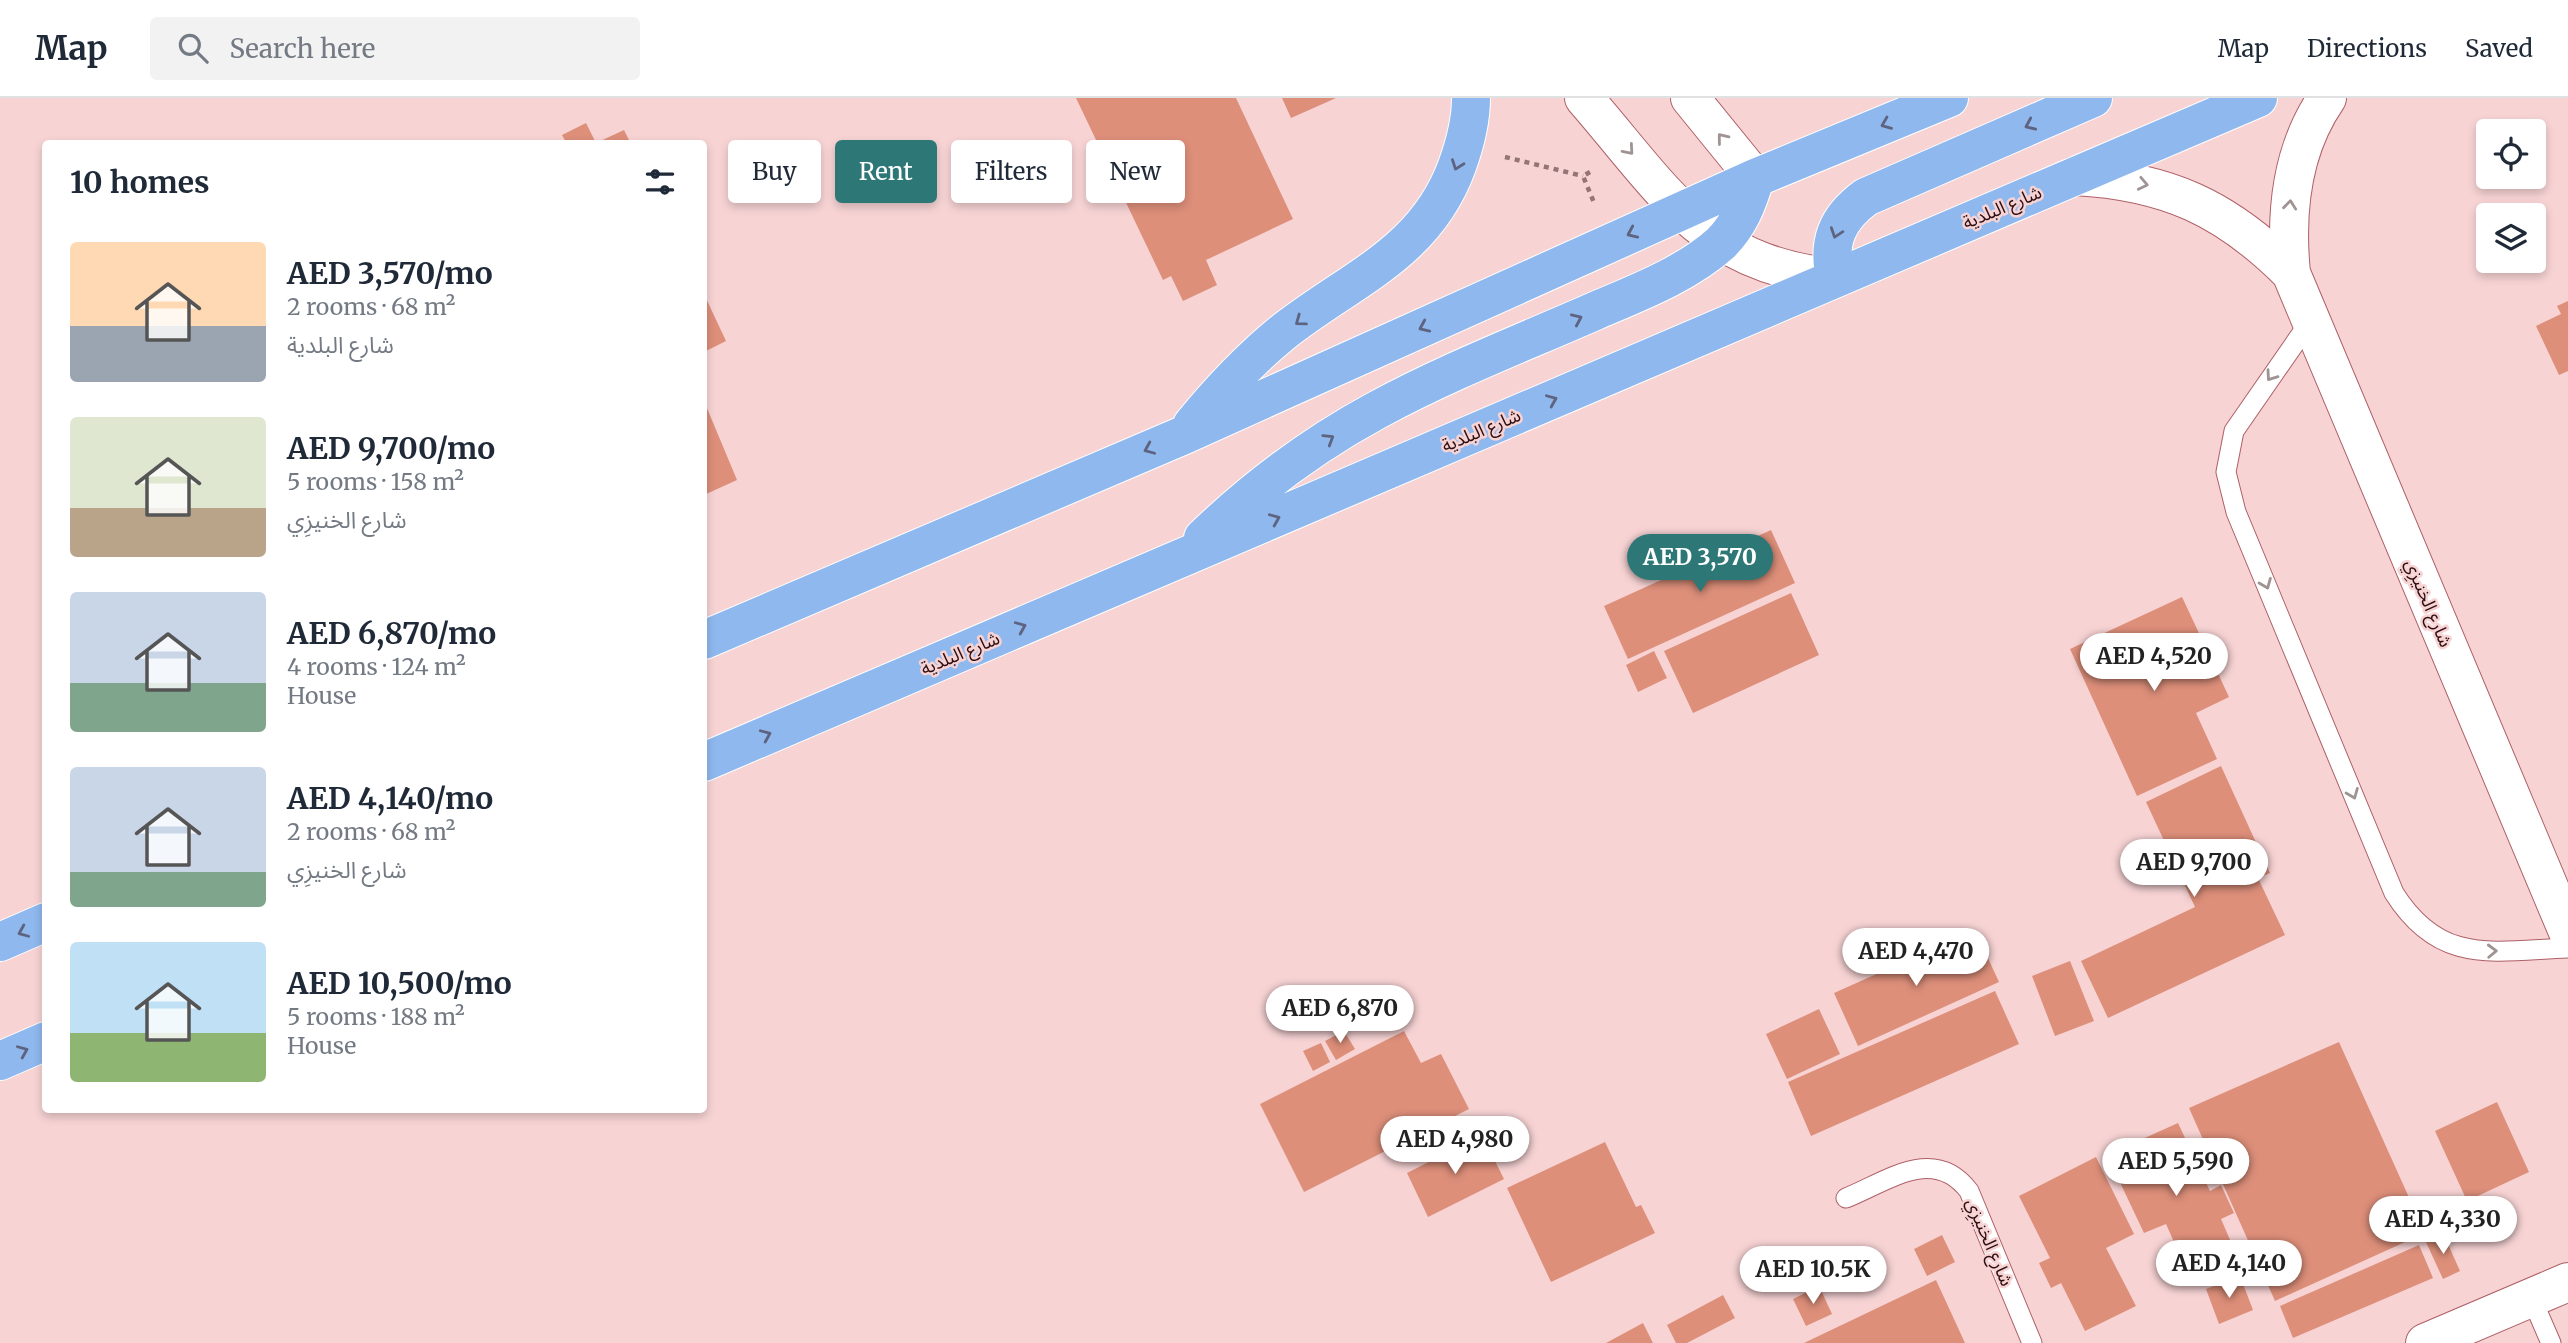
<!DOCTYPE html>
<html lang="en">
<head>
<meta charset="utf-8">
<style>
  :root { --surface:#fff; --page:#f2f2f3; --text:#1f2937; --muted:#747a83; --line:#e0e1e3; --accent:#2d7777 }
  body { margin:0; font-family:Merriweather,"Noto Sans Arabic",serif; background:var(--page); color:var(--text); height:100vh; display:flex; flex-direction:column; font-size:26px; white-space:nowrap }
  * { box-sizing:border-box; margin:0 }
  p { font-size:23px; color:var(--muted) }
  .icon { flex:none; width:38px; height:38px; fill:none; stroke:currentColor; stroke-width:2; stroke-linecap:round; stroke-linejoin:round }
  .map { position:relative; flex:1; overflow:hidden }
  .drawer { position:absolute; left:42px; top:42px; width:665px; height:973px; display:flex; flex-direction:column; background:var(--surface); border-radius:7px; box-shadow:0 4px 10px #0003 }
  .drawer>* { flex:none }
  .top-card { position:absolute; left:728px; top:42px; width:665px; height:63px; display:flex; gap:14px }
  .controls { position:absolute; left:2476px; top:21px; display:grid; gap:14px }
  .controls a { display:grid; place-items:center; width:70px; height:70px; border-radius:7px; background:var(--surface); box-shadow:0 4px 10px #0003; font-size:35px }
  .price { position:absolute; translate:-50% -60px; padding:0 16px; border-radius:24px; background:#fff; color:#222; font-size:23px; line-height:46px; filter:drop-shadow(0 2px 4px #0008) }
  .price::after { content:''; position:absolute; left:50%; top:42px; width:21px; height:16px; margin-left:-10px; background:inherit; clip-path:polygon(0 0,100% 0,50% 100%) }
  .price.active { background:var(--accent); color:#fff }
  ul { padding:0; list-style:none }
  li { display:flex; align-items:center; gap:21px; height:175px; padding:0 28px }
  li span { display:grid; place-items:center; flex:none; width:196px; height:140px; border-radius:7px; color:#555 }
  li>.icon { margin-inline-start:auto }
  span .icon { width:84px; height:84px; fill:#fffc; stroke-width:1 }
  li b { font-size:30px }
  h2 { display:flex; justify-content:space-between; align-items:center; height:84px; padding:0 28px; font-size:30px }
  .pill { padding:0 24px; border-radius:7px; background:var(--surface); box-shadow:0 4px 10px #0003; font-size:24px; line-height:63px }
  .pill.active { background:var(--accent); color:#fff }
  header { display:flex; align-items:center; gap:42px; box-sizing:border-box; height:98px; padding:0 35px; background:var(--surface); border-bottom:2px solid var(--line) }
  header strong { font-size:33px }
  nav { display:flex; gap:38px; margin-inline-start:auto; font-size:24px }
  .search { width:490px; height:63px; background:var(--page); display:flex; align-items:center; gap:18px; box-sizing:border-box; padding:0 24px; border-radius:7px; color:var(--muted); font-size:26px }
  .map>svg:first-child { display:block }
  .building { fill:#dd8f7a }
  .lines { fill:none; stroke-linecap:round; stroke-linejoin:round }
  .service-casing { stroke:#ae6066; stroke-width:21 }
  .minor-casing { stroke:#ae6066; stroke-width:40 }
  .secondary-casing { stroke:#ae6066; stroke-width:40 }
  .primary-casing { stroke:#fff; stroke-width:40 }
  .path { stroke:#957476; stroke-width:4.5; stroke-dasharray:5 5; stroke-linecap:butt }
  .service { stroke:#fff; stroke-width:19 }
  .minor { stroke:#fff; stroke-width:38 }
  .secondary { stroke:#fff; stroke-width:38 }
  .primary { stroke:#8fb8ee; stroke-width:38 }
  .oneway { stroke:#5e6380 }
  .oneway2 { stroke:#a09394 }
  .labels { text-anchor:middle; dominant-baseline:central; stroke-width:5; stroke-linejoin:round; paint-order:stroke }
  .street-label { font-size:18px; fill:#2c0e11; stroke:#f7d3d4 }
</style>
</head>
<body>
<header>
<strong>Map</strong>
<div class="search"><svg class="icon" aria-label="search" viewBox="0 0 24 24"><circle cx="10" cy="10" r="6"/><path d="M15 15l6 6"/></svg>Search here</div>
<nav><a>Map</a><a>Directions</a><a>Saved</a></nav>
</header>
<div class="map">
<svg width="2568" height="1245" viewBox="0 0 2568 1245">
  <rect width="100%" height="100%" fill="#f7d3d4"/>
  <path class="building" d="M1076,0h160l57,121 -87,41 11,25 -34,16 -12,-25 -8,4z
    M1282,0h54l-45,20z
    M586,25l10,20 28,-13 7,14h-64l-5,-9z
    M704,196l22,47 -22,11z
    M2568,203v70l-9,4 -23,-49 25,-12 -4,-8z
    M704,303l33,79 -33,15z
    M1771,432l24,53 -167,76 -24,-53z
    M1791,495l28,62 -126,58 -29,-62z
    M2182,499l47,100 -33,16 21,46 -80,37 -67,-147z
    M1654,553l13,27 -29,14 -12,-27z
    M2221,668l49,107 -12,5 27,57 -177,83 -27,-57 114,-54 -49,-105z
    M1975,832l24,52 -141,64 -24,-53z
    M2070,863l24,60 -39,15 -23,-60z
    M1995,893l24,53 -208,92 -23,-54z
    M1819,911l21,45 -53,25 -21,-45z
    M1344,933l11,18 -19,11 -11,-19z
    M1404,933l17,32 20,-9 28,55 -165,83 -44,-88z
    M2339,944l86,191 -150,68 -86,-193z
    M1321,945l9,19 -17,9 -10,-20z
    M2497,1004l32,70 -62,29 -32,-70z
    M2178,1025l32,68 11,-6 13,28 -13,6 16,37 -47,22 -24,-54 -22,9 -37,-78z
    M1482,1037l22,44 -76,38 -21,-44z
    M1605,1044l31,65 5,-2 14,28 -104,49 -44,-94z
    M2096,1059l38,77 -28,14 30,58 -51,25 -24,-48 -10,5 -12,-25 11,-5 -31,-62z
    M2443,1135l17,38 -17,8 -18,-39z
    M1942,1137l13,27 -28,14 -13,-27z
    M2419,1147l14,33 -140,60 -13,-32z
    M2240,1178l13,34 -34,14 -13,-35z
    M1936,1182l29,63h-161z
    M1819,1188l13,28 -26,12 -13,-27z
    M1723,1197l12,23 -48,25h-11l-9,-18z
    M1643,1225l10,20h-47z"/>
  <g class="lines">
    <g class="service-casing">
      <path id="service" d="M2311,222l-77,111 -8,41 10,40 158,381c46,73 99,58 174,55
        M1846,1100c42,-17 88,-53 123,-7l63,152
        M2531,1199l20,46"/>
    </g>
    <g class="minor-casing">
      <path id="minor" d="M2327,0c-36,52 -42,114 -36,175l277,659
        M2075,78c92,5 151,32 216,97
        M2425,1245l143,-61"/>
    </g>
    <g class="secondary-casing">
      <path id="secondary" d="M1584,0c81,93 118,166 251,180
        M1690,0l65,80"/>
    </g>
    <g class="primary-casing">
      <path id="primary" d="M1835,180c-8,-36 2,-60 31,-81l227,-99
        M1192,327c27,-33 57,-65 90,-92 68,-54 143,-79 175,-167 8,-22 14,-45 14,-68
        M1203,440c51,-49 111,-94 174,-128 70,-38 145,-67 218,-99 42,-18 92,-37 126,-68 18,-18 27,-40 34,-65
        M704,542l480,-205 571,-257 194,-80
        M704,664l1554,-664
        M0,844l46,-20
        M0,963l46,-20"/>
    </g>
    <path class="path" d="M1505,59l78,19
      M1590,74l-7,4 12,29"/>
    <use href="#service" class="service"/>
    <use href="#minor" class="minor"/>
    <use href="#secondary" class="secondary"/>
    <use href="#primary" class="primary"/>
  </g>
  <defs><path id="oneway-chevron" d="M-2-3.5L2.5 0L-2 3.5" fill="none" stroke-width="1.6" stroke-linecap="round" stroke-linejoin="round" transform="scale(1.75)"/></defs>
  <g class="oneway">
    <use href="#oneway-chevron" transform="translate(1886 26) rotate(158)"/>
    <use href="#oneway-chevron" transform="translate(2030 27) rotate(156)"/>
    <use href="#oneway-chevron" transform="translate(1457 67) rotate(110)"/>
    <use href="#oneway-chevron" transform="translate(1632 135) rotate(156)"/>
    <use href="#oneway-chevron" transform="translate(1836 135) rotate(109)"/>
    <use href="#oneway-chevron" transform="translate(1577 221) rotate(-24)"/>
    <use href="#oneway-chevron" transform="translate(1300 223) rotate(144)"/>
    <use href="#oneway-chevron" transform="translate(1424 229) rotate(156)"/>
    <use href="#oneway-chevron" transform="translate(1552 302) rotate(-23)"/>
    <use href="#oneway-chevron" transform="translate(1329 341) rotate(-32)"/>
    <use href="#oneway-chevron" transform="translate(1149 351) rotate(157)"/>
    <use href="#oneway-chevron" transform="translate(1275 421) rotate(-23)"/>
    <use href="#oneway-chevron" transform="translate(1021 529) rotate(-23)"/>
    <use href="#oneway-chevron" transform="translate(766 637) rotate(-23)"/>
    <use href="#oneway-chevron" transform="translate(23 834) rotate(157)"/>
    <use href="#oneway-chevron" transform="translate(23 953) rotate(-23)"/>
  </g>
  <g class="oneway2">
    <use href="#oneway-chevron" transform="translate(1722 40) rotate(-129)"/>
    <use href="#oneway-chevron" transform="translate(1629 52) rotate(49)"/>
    <use href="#oneway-chevron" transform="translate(2143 86) rotate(12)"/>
    <use href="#oneway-chevron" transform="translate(2290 107) rotate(-84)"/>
    <use href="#oneway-chevron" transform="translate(2271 278) rotate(125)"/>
    <use href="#oneway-chevron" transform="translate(2266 486) rotate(68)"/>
    <use href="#oneway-chevron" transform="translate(2353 696) rotate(68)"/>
    <use href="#oneway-chevron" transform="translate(2492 853) rotate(-2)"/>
  </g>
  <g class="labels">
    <g class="street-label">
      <text transform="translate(2002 109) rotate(-23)">شارع البلدية</text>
      <text transform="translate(1481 332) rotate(-23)">شارع البلدية</text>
      <text transform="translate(2429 505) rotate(67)">شارع الخنيزِي</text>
      <text transform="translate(960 555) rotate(-23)">شارع البلدية</text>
      <text transform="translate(1990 1144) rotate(67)">شارع الخنيزِي</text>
    </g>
  </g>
</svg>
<div class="controls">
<a><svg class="icon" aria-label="locate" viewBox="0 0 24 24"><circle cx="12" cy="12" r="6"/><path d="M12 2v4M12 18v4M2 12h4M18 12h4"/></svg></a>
<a><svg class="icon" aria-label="layers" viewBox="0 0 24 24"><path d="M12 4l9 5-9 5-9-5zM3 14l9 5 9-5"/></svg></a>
</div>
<b class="price active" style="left:1700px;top:496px">AED 3,570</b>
<b class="price" style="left:2154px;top:595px">AED 4,520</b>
<b class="price" style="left:2194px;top:801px">AED 9,700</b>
<b class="price" style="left:1916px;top:890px">AED 4,470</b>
<b class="price" style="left:1340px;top:947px">AED 6,870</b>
<b class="price" style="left:1455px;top:1078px">AED 4,980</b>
<b class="price" style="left:2176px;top:1100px">AED 5,590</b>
<b class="price" style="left:2443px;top:1158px">AED 4,330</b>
<b class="price" style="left:2229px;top:1202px">AED 4,140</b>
<b class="price" style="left:1813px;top:1208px">AED 10.5K</b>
<div class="top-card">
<a class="pill">Buy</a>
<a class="pill active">Rent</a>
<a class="pill">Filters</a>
<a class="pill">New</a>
</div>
<section class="drawer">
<h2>10 homes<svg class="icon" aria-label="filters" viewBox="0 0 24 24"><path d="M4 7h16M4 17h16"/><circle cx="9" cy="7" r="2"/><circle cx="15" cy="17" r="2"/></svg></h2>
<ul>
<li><span style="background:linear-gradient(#ffd9b3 60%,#9aa5b1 0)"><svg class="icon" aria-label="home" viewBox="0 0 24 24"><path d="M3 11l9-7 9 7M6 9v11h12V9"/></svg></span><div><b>AED 3,570/mo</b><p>2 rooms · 68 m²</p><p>شارع البلدية</p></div></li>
<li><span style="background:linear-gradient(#dfe7d0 65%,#b9a48a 0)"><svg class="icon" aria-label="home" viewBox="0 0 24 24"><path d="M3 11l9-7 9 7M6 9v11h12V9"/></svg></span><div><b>AED 9,700/mo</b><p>5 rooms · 158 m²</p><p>شارع الخنيزِي</p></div></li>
<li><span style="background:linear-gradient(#c9d6e8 65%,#7fa58c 0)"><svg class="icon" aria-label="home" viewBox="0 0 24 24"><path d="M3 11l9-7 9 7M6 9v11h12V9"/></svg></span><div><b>AED 6,870/mo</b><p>4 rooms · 124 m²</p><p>House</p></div></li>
<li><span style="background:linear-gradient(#c9d6e8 75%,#7fa58c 0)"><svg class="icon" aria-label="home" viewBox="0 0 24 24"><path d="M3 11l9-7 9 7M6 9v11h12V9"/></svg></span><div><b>AED 4,140/mo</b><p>2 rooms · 68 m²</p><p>شارع الخنيزِي</p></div></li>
<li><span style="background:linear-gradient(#bfe0f5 65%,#8fb573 0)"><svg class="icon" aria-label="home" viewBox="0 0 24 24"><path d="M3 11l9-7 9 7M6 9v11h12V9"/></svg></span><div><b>AED 10,500/mo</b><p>5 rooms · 188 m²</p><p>House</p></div></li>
</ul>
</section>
</div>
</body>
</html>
